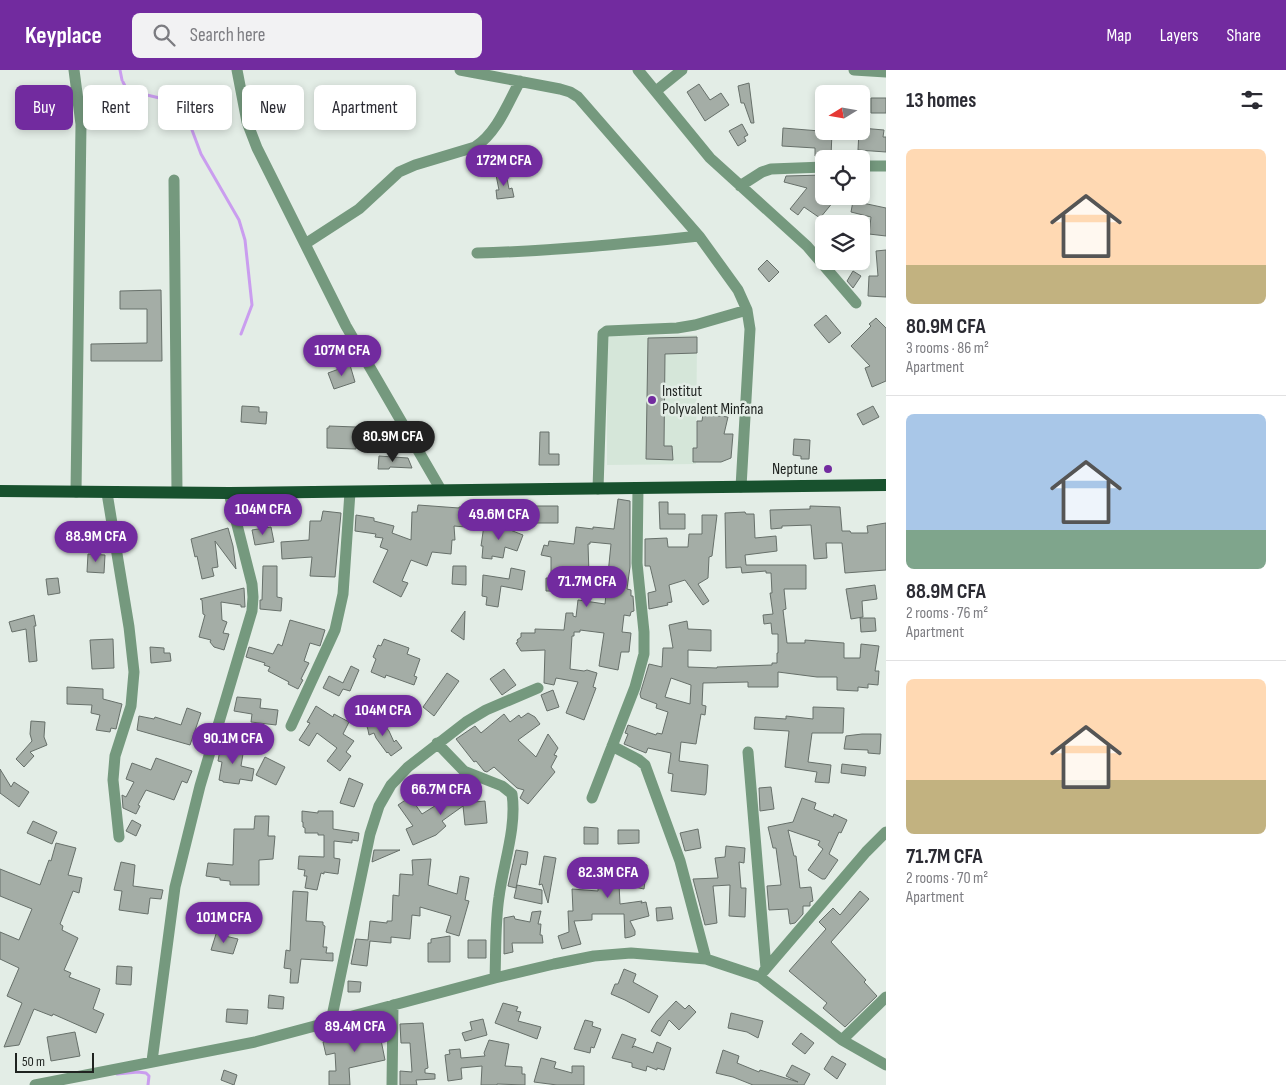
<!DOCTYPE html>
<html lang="en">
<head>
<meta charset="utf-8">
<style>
  :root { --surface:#fff; --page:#f2f2f3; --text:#2b2b33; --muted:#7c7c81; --line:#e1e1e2; --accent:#722b9f }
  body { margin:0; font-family:"Sofia Sans Condensed",sans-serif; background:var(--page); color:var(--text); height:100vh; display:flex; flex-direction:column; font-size:19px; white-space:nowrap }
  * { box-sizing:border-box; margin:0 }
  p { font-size:16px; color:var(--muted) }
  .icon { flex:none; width:28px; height:28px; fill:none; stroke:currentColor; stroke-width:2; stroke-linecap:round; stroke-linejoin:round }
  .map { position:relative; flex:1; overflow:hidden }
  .sheet { display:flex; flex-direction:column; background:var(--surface); width:400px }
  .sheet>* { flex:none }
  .top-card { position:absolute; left:15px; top:15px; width:475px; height:45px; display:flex; gap:10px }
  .needle { width:32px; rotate:259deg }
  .controls { position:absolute; left:815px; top:15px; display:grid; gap:10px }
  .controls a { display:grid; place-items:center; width:55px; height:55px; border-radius:8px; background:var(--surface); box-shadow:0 2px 8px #0003; font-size:25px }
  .scale { position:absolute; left:15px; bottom:12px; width:79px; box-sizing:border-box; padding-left:5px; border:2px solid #1f2320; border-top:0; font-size:14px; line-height:18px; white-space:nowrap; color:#1f2320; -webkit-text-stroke:4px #e3ede6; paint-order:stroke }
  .price { position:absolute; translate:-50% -42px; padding:0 11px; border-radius:18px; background:var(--accent); color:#fff; font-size:16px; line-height:32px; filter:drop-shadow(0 1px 2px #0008) }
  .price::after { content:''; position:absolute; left:50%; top:30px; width:15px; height:11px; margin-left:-8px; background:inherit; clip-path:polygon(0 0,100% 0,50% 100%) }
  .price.current { background:#222; color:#fff }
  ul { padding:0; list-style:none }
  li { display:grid; align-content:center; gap:10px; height:265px; padding:0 20px }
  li+li { border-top:1px solid var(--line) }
  li span { display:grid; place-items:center; height:155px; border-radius:8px; color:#555 }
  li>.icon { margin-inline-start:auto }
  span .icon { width:90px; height:90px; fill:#fffc; stroke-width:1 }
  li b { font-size:21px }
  h2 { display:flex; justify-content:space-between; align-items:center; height:60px; padding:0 20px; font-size:21px }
  .chip { padding:0 18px; border-radius:8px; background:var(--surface); box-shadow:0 2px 8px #0003; font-size:18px; line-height:45px }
  .chip.current { background:var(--accent); color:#fff }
  header { display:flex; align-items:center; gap:30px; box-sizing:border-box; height:70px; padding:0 25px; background:var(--accent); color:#fff }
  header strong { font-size:24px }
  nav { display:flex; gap:28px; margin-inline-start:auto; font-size:18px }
  .search { width:350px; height:45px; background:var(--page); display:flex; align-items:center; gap:12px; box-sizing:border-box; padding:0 18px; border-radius:8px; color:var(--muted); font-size:19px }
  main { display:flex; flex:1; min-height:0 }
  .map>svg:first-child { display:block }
  .built { fill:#d5e6d9 }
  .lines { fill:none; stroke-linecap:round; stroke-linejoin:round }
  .stream { stroke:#ca9def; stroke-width:3 }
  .building { fill:#a4ada6; stroke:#67706a; fill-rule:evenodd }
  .street { stroke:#75997e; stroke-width:11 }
  .primary { stroke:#18512e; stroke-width:12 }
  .poi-dot { fill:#722b9f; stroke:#e3ede6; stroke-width:2 }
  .labels { text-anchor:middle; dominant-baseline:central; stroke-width:5; stroke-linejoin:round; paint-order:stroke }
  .poi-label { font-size:16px; fill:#1f2320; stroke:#e3ede6; text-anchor:start }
</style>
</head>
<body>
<header>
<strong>Keyplace</strong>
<div class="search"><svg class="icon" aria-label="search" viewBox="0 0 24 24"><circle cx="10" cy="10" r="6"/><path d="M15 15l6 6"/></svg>Search here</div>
<nav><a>Map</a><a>Layers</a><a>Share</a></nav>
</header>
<main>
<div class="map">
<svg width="886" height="1015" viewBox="0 0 886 1015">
  <rect width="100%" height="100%" fill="#e3ede6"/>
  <path class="built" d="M697,265l-1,129 -89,1v-129z"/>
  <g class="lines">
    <path class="stream" d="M120,0l2,10
      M123,12l3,6 4,3 38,9 13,8 8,14 12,32 38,66 6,20 7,65 -11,29
      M117,1004l21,-2 8,1 3,3 -1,9"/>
  </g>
  <path class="building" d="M749,13l5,40h-3l-7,-20h-3l-3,-17z
    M699,14l11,16 11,-7 8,12 -24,16 -18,-29z
    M871,28h15v15h-15z
    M742,54l6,11 -4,2 2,4 -8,5 -9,-15z
    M783,58l49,4 -1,24h-16v-8l-33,-2z
    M861,58l23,2 -1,7h3v15l-28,-2 1,-19h2z
    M506,103l3,16 3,-1 2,9 -17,2 -1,-9h3l-3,-15z
    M824,105v21h14l-18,22 -16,-11 -6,8 -8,-6 17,-21 -23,-6 2,-6z
    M853,131l33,7v28l-17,-2 2,-17 -20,-5z
    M886,180v47l-18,-1 1,-20h9l-2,-25z
    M767,190l12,12 -10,10 -11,-13z
    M853,201l8,5 -8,12 -6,-7z
    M161,220l1,71h-71v-17l56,-1v-34h-27v-18z
    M826,245l15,18 -12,10 -15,-18z
    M876,248l10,10v53l-14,6 -7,-19 5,-2 -19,-20 20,-20 -2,-2z
    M697,267v16l-32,1 -1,92h8l1,14 -27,-1 2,-121z
    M350,295l5,17 -21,7 -6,-16z
    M242,336l17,1v5h8l-1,12 -25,-2z
    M873,336l6,11 -16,8 -6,-11z
    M703,344l25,3 -4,17h9l-2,24 -10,4h-28v-14h4v-27h5z
    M329,356l27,1v22l-29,-1v-20h2z
    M540,362h9v22h10v11h-20z
    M794,369l16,1 -1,19h-8v-3l-8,-1z
    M379,386l29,2 4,10 -22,-1 -1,2h-11z
    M618,429l12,2v66l-3,22 4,1v6h2l1,15 -3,1 -1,4 -6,-1 -2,17 9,1 -2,19h-8l-3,18 -19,-4 5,-33 -24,-3v2h-6v4h-2l-2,33 14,2 3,-1 10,3 -4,14 3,1 -12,32 -18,-7 12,-31 -22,-4 -2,7 -10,-2 1,-33 -24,1 -5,-8 2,-1 -1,-2 4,-3v-4h14v-4l29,1 2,-17h7v3l3,1 2,-17 27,4 6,-60 -21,-2v2h-2l1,30h-3v8l-19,2 -1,7h-20v-13h5v-21l-10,-2 3,-10 4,1 1,-5 25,3 2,-17 17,2v-2l21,2z
    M659,432h9v12h17v15h-25z
    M418,435l41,3v-1h19l-1,21 -23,-2 1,14h-3l-1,14 -19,-2 -5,14 -16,-6 -9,21 6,2 -7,14 -28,-15 15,-32 -8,-3 3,-9 -8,-1 1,-3 -21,-3 1,-16 18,3v3l20,5 -2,7 19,7 1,-28h5z
    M532,436h26v17h-26z
    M810,436l30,1 2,24h8l1,2h17l-1,-7 19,-3v47l-41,3 -3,-30h-16l1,15 -13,1 -3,-34 -29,1v2l-11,1 -1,-19 40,-1z
    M323,441l18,2 -6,64 -25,-1 2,-19 -30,2 -1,-17 28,-2 1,-19h11z
    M745,442l1,2h8l1,24 21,-2 1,15 -32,4 1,10h60v24h-22l2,20 -3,1 4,33h18v-3l39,3v15h16l1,-14 18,2 -4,25h4l-1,14 -10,-1v4l-10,-1v4l-21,-1v-13h-20l-39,-5v15h-30v-5l-45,1 -1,22 4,1 -1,9 -4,-1 -5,30 -15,-2 -2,19 29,4 -2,28 -1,2 -34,-4 2,-17 -5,-1 3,-20 -23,-5 -2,5 -22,-9 4,-10 -3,-1 3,-8 28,10 1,-2 5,1 6,-22 -12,-4 1,-4 -16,-6 -1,-4 9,-30 13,3 1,-19h10l-4,-23 18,-4 1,8 23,1v21l-23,-1v17l29,1v-1l55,-2v-2h5v-10h1v-19h-6l-1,-11 -7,1 -1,-9 10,-1 -3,-21h2l-1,-20h-5v-2l-24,2 -1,-6 -15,1 -1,-55zM671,608l20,7 -1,19 -25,-7z
    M702,445h15l-5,41 -3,1 -1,21 -10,6 11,17 -6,4 -18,-25 -16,5 3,17 -5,1 1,2 -19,4 -1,-16 8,-2 -6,-25h-5v-27l22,-1 1,9h20l1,-13h13z
    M484,455l21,3 18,7 -6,16 -12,-4 -2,11 -11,-2v3l-10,-1 1,-12h-2z
    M271,457l3,15 -19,3 -3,-15z
    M228,458l5,18 3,23 -21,-28 3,26 -6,1 2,8 -12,3 -5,-23 -2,1 -4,-18z
    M88,484l17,1 -1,18 -17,-1z
    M263,496h14v31l5,1 -1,13 -21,-2v-9h2z
    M453,496h13v19l-14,-1z
    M511,498l14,3 -3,19 -21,-4 -3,21 -12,-2 1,-8 -5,-1 1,-21 26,4z
    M58,508l2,15 -12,2 -2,-16z
    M875,515l2,14 -15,2 1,16 -12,2 -5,-30z
    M244,518l1,19h-4v-2l-20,-3 1,18 5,2 -4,11 6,1 -5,16 -10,-3 -4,-5 1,-2 -12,-3 6,-22 -2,-1 -1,-14 -2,-1z
    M465,541l-1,29 -13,-9z
    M34,545l2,11h-2l3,35 -8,1 -3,-33 -14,3 -3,-10z
    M860,548h15l1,13 -15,1z
    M290,550l35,10 -5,16 -10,-3 -6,18 5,2 -8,16 2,1 -5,9 -10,-5 1,-2 -21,-11 2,-4 -6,-2 1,-2 -19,-6 3,-10 24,7 5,-10 4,2z
    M113,569l1,29 -22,1 -2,-29z
    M384,569l25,9 -2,6 13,5 -6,17 3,1 -3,8 -28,-10 -1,3 -14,-6 5,-13 -3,-2 5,-12 3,1z
    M150,577l14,1v5h6l1,8 -20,2z
    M351,596l8,4 -9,21 -7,-2 -4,7 -16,-8 6,-12 14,7z
    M504,599l12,16 -14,10 -12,-16z
    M447,603l12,8 -25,35 -11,-9z
    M67,617l36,2v10l19,5 -6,25 -5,-1 -1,4 -14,-2 4,-15 -9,-2 1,-8 -25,-1z
    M553,620l6,17 -12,4 -6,-16z
    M237,627l24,2 -1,9 18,2 -2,15 -25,-3 1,-8 -18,-3z
    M316,636l17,11 1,-3 15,8 -6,12 11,7 -8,11 5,4 -11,15 -13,-10 10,-13 -20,-15 -8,13 -10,-6 11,-17 -3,-1z
    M813,637l31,1 -1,25h-31l-4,29 23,3 -2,18 -14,-1 2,-10 -32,-5 4,-36 -35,-2 1,-12 31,2v-3l27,3z
    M187,638l14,5 -11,32 -53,-15 2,-14 15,3 1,-2 26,8z
    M528,643l7,4 5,7 -22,16 18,17 12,-23 10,14 -4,7 3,1 -6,11 4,5 -27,32 -8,-6 4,-8 -7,-2 -23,-21 -7,5 -3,-1 -8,-10 -2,1 -18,-23 19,-13 6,7 23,-19 6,8 9,-7 2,3z
    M380,649l9,12 5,11 2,-2 6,8 -11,8 -3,-4 -1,1 -11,-15 -2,-5 -5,2 -1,-5 -2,-7z
    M31,651l14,1 -1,15 3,8 -17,7 4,4 -10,11 -8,-8 16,-18 -2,-7z
    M862,664h19l-1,20 -12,-1v-3l-24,-1 2,-13z
    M221,674l23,4 -3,18 13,3 -2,12 -12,-2 -1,5 -16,-2v-1l-4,-1 3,-18 -4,-1z
    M265,687l20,10 -9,18 -20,-10z
    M156,688l36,13 -5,12 -5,-2 -8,19 -28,-10 -8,15 2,1 -4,8 -13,-6 -1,-13 4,2 8,-15 -8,-3 6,-16 19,7z
    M842,694l24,3 -1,9 -24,-3z
    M0,699l11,18 3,-5 15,10 -10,15 -19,-14z
    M349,708l14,6 -9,23 -14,-4z
    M771,717l3,22 -14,2 -1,-23z
    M462,719l2,14 21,-2 2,22 -22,2 -2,-19 -21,15 4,5 -10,9 -23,10 -7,-16 7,-3 -15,-21 12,-8 12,17z
    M802,728l14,5 -2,6 19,8 1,-3 13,6 -6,13 -2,-1 -10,22 9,6 -13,19h-3l-14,-9 15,-21 -5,-4 2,-4 -32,-11 6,26h2l4,32 11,-1 2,14 -3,1v4h-7v8l-8,9 -5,1 -2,-15 -19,1 -2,-24 14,-1 -5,-37h-3l-5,-21 25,-5z
    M302,741l16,2v-2h15v18l26,4 -1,8 -6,-1v3l-18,-2v17l6,1 -2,15 -14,-2v2l-3,-1 -4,17 -12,-2 2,-12h-3l1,-6 -7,-1 1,-13 25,1v-22h-6v-2h-13v-5l-2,-1v-5h-1z
    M255,746h14l-1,20h7l-2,23 -14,1v25h-29v-4l-10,-1v-2l-14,-2 2,-13 25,2 1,-36h20z
    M132,750l9,5 -5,11 -10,-5z
    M33,751l24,11 -5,12 -25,-11z
    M584,757l14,1v16h-14z
    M698,759l3,19 -16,3 -5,-18z
    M618,760h21v13l-21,1z
    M56,773l20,5 -8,27 14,3 -3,15 -6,-2 -13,33 3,2 -1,4 16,8 -14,32 7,3 -2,4 31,12 -7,20 11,5 -8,19 -43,-19 -1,2 -18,-7 -15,36 -15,2 18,-44 -15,-7 12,-28 -19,-9v-27l19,8 13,-31 -32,-13v-27l40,16 9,-25 2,1z
    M726,776l19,2 -1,15 -5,-1 2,26h5l-1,29 -16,-1 1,-31 -17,1 4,37 -12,2 -12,-46 25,-1 -3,-20 10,-1z
    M374,780h26l-28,12z
    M516,780l12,2 -2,13 -5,-1 -5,24 -8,-2z
    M544,786l12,2 -8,45 -6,-19 -3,1z
    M431,789l-3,26 29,9 3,-18 9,2 -4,22 4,1 -10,35 -13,-4 5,-16 -31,-9v9l-8,-1 -2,24 -19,-2v6l-21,-2 -3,25 -16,-2 5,-25 12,1 2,-19 17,2v-2h5l1,-26 6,1 1,-22 13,1 -1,-15z
    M599,791l28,3 1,-3 19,4 -3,24 -25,-5 1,20 22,-3 -1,2 5,-1 3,14 -19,5 5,10v4l-5,2 -5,1 -1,-24h-32v6l-18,1 7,23 -19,5 -4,-13 11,-4 -1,-21h5l-1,-22 26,2z
    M121,792l14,3 -2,21 30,4 -2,9 -11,-1 -2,16 -29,-4 3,-19 -8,-1z
    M517,815l25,5v14l-28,-6z
    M293,821l15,1 -2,29 17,1v3l2,1 -2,21h4l-1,6h7v8l-32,-2 -3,24h-8l1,-14 -7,-1 2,-18 4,1z
    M860,821l9,8 -38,43 35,38 -2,2 13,14 -32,31 -22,-19 4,-5 -38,-32 37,-42 -7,-7 14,-14 7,7z
    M671,837l2,12 -16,2 -1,-13z
    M541,841l-3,13h3l-1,11h2l1,8h-31l1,9 -9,2v-36l10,-2 1,3 15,3 2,-10z
    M217,861l8,3v2l13,3 -5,15 -22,-4z
    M450,866v26h-22v-19h3v-4z
    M468,870h18v18h-18z
    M117,896l15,1 -1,18 -15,-1z
    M624,899l12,5 -3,8 25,14 -9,17 -24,-13 -14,-6 4,-10h3z
    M348,911l13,1 -1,10h-12z
    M269,925l15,2 -1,12 -15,-1z
    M676,931l9,8 4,-4 7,7 -17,18 -10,-10 -9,16 -9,-5 6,-10z
    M503,933l15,4 -2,4 5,1 -3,9 23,6 -4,12 -42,-16z
    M227,939l21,1 -1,14 -21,-2z
    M731,943l32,8 -5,17 -11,-6 -19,-4z
    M483,949l4,16 -22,6 -3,-8 10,-3 -2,-8z
    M585,950l8,2 -1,4 9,3 -7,19 -3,-1 -1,6 -16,-4z
    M423,953l5,45 -3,1v4l10,1v5l-19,1 1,5h-17v-14l12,1 -2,-29h-9l-1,-19z
    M378,955l7,35 -36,8 1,17h-21v-14h7l-1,-18 -9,2 -3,-13 10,-2 1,2 19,-2 -2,-9z
    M75,962l5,24 -29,5 -4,-24z
    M801,963l13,10 -9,11 -13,-10z
    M622,964l14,5 -4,9 2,-2 19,7 4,-11 14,6 -7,22 -7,-2v2l-10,-4 -1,5 -14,-4v-4l-20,-5z
    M489,970l20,4 -4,22 17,1v7h3v11l-28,-1v1h-16l1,-19 -21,2 1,11 -14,2 -3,-26 5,-1 -1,-4 11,-1 1,9 24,-2 -1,-3z
    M723,980l16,6 -2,7 22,9 1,-2 38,12 -12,-6 6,-11 18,9 -6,11h-51l-20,-8 -17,-4z
    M832,986l14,8 -9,15 -13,-10z
    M541,988l15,4 -2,6 18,5v-7h12v19h-27l-23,-3z
    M224,1000l13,5 -3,10 -13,-5z"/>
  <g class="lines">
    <path class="street" d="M74,0l7,54 -5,368
      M237,0l10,52 10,26 89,178 95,164
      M460,0l100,19 10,3 8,5 121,139 39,54 9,20 3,19 -9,158
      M638,0l72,88 97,88 49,57
      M854,0l32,2
      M656,21l26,-21
      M861,96h25
      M174,110l3,312
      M740,116l22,-14 9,-3 53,-2
      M305,174l54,-35 40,-37 16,-7 60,-18c22,-14 33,-44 45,-66
      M477,183c76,-2 147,-9 222,-17
      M598,419l5,-155 4,-3 70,-3 18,-3 52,-15
      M107,423l22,134 5,45 -3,34 -16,50 -2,24 6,57
      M291,656l44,-96 8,-36 7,-102
      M437,673l27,28 38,15 10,8c5,33 -9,71 -13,103 -4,26 -3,54 -4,81
      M612,676l27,14 6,5 35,96 26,98
      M748,682l18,216
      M592,728l43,-111 9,-33v-22l-7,-69 1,-75
      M764,901l102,-119 20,-20
      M331,951l39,-187 9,-28 12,-21 17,-18 58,-45 20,-12 52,-22
      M842,970l44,-43
      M152,991l23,-174 25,-101 52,-175 1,-14 -1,-13 -23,-91
      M35,1015l220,-43 240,-64 59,-14 40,-8 37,-3 75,6 54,18 82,63 44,25
      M392,1015l1,-80"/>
    <path class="primary" d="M0,421l229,2 657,-8"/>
  </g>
  <g class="poi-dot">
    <circle cx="652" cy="330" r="5"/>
    <circle cx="828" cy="399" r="5"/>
  </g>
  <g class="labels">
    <g class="poi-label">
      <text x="662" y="321">Institut<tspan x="662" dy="18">Polyvalent Minfana</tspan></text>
      <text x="818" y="399" text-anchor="end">Neptune</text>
    </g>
  </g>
</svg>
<div class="controls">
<a><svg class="needle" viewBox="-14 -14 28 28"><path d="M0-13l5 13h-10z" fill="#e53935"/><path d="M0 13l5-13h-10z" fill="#7c7c81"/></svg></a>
<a><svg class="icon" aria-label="locate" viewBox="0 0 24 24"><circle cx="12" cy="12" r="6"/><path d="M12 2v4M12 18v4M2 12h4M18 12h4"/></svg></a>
<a><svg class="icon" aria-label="layers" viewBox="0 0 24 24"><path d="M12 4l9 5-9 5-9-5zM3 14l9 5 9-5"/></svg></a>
</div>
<div class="scale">50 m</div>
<b class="price" style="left:504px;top:117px">172M CFA</b>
<b class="price" style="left:342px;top:307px">107M CFA</b>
<b class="price current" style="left:393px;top:393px">80.9M CFA</b>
<b class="price" style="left:263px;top:466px">104M CFA</b>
<b class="price" style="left:499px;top:471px">49.6M CFA</b>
<b class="price" style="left:96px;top:493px">88.9M CFA</b>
<b class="price" style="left:587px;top:538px">71.7M CFA</b>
<b class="price" style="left:383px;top:667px">104M CFA</b>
<b class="price" style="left:233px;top:695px">90.1M CFA</b>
<b class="price" style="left:441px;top:746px">66.7M CFA</b>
<b class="price" style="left:608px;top:829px">82.3M CFA</b>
<b class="price" style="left:224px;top:874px">101M CFA</b>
<b class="price" style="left:355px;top:983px">89.4M CFA</b>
<div class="top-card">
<a class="chip current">Buy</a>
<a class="chip">Rent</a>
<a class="chip">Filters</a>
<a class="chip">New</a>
<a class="chip">Apartment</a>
</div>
</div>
<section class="sheet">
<h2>13 homes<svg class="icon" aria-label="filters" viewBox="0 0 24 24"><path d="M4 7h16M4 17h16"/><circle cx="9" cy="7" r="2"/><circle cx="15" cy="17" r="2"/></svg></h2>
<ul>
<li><span style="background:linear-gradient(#ffd9b3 75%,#c2b280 0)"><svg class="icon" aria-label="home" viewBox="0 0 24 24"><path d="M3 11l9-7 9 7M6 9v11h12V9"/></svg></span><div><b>80.9M CFA</b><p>3 rooms · 86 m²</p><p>Apartment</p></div></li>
<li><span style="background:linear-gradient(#a9c7e8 75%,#7fa58c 0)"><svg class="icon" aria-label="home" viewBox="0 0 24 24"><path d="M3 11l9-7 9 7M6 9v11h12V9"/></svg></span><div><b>88.9M CFA</b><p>2 rooms · 76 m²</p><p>Apartment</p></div></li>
<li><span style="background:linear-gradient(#ffd9b3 65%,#c2b280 0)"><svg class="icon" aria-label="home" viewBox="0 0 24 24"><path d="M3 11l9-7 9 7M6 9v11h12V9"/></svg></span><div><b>71.7M CFA</b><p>2 rooms · 70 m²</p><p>Apartment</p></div></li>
</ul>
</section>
</main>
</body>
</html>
